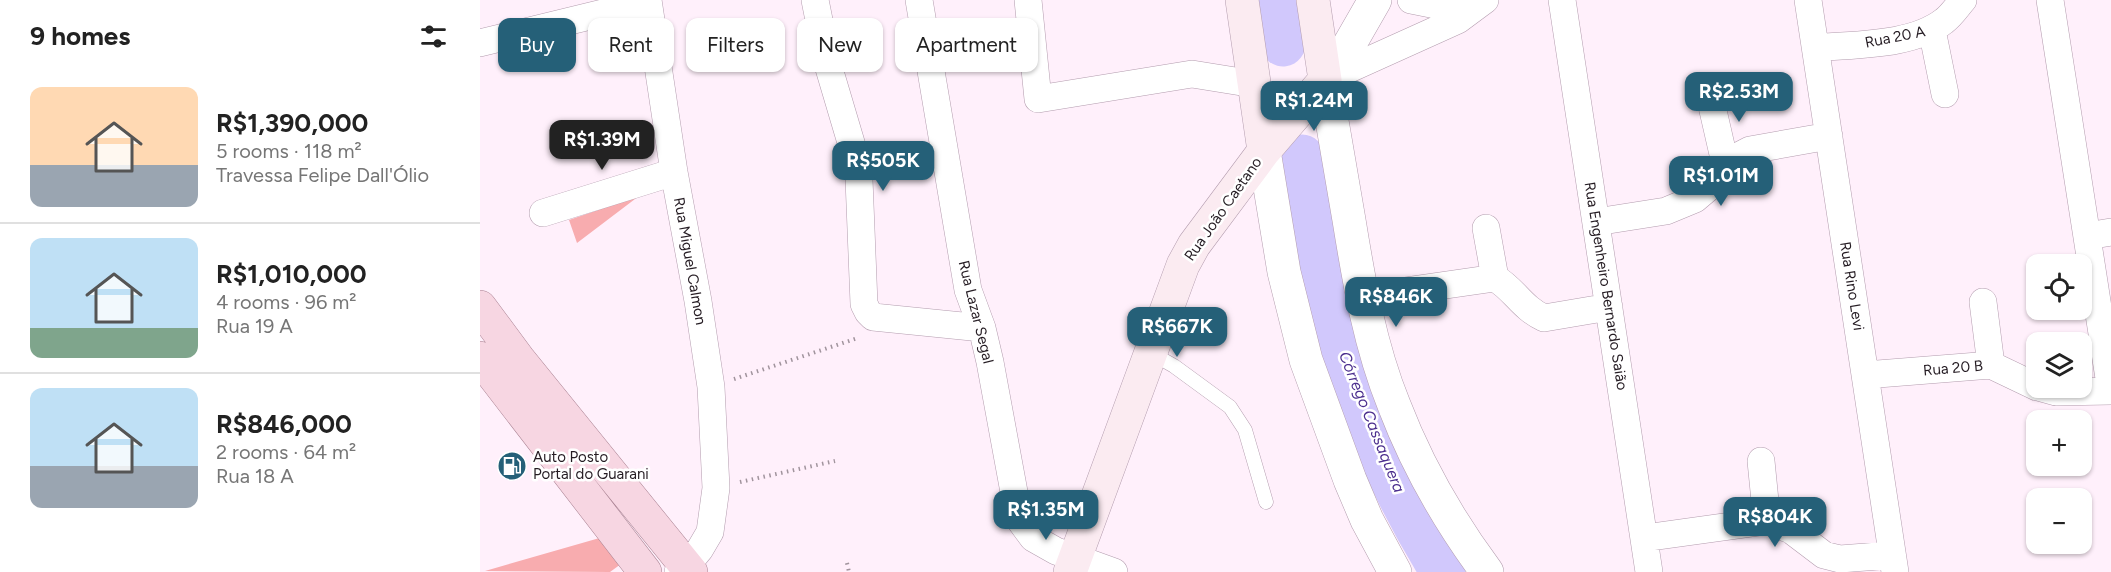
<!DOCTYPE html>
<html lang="en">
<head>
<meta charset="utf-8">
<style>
  :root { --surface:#fff; --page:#f2f2f2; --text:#222; --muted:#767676; --line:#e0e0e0; --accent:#256078 }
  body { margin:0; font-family:Figtree,sans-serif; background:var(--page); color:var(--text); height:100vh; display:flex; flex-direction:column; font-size:22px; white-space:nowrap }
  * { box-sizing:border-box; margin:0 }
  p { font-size:20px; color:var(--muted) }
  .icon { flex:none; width:33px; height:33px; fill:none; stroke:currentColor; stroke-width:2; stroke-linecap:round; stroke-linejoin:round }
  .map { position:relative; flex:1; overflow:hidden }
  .panel { display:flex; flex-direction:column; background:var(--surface); width:480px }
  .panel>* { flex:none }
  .guide { position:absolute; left:18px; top:18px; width:570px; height:54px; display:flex; gap:12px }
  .tools { position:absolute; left:1546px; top:254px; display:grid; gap:12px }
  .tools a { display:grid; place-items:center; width:66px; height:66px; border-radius:12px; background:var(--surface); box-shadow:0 2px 4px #0004; font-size:30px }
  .price { position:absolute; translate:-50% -51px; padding:0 14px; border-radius:12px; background:var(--accent); color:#fff; font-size:20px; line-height:39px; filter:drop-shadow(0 2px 3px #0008) }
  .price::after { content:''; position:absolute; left:50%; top:36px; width:18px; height:14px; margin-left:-9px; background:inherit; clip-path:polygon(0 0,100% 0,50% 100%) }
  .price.selected { background:#222; color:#fff }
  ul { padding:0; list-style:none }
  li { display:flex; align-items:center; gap:18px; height:150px; padding:0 30px }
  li+li { border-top:2px solid var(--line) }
  li span { display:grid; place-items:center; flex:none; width:168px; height:120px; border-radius:12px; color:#555 }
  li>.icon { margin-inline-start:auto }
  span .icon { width:72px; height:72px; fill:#fffc; stroke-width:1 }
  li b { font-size:26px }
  h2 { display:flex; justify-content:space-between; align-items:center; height:72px; padding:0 30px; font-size:26px }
  .chip { padding:0 21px; border-radius:12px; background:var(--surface); box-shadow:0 2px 4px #0004; font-size:21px; line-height:54px }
  .chip.selected { background:var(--accent); color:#fff }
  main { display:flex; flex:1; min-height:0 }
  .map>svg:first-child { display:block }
  .green { fill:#f8acaf }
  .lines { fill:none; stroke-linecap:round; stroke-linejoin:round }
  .river { stroke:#d1c8fc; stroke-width:45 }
  .service-casing { stroke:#b39cae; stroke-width:15 }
  .minor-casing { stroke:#b39cae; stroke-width:28 }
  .tertiary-casing { stroke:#b39cae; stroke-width:34 }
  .secondary-casing { stroke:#b39cae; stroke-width:34 }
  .primary-casing { stroke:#aa8393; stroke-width:34 }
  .path { stroke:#a1949d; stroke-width:4; stroke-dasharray:1.5 4.5; stroke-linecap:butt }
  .service { stroke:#fff; stroke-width:14 }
  .minor { stroke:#fff; stroke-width:27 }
  .tertiary { stroke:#fff; stroke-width:33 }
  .secondary { stroke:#fbebf1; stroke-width:33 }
  .primary { stroke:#f7d6e2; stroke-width:33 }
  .labels { text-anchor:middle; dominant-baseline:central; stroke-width:5; stroke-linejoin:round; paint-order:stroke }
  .street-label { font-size:15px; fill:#251c23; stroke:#fff }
  .poi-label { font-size:15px; fill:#251c23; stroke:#fff; text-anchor:start }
  .water-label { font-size:16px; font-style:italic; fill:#4c2f8e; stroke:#fff }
</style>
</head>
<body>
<main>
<section class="panel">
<h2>9 homes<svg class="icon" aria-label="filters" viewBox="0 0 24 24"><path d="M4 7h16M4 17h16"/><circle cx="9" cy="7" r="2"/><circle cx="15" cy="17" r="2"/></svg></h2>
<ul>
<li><span style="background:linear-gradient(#ffd9b3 65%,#9aa5b1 0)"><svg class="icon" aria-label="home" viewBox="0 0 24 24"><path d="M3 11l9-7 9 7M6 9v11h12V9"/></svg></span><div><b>R$1,390,000</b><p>5 rooms · 118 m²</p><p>Travessa Felipe Dall'Ólio</p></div></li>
<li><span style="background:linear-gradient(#bfe0f5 75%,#7fa58c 0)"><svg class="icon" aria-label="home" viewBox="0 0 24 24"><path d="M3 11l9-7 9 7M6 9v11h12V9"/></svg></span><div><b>R$1,010,000</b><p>4 rooms · 96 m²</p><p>Rua 19 A</p></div></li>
<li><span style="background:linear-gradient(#bfe0f5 65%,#9aa5b1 0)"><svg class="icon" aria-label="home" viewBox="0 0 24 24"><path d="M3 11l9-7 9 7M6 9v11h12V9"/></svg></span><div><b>R$846,000</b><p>2 rooms · 64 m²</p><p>Rua 18 A</p></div></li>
</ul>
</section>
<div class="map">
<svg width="1631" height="572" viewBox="0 0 1631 572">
  <rect width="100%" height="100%" fill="#fff0fb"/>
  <path class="green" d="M159,196l-62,47 -8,-23z
    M123,537l18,27 -11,8 -125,-1z"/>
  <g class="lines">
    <path class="river" d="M797,0l6,44
      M822,157c10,52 17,106 30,157 23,91 61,178 111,258"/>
    <g class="service-casing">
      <path id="service" d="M671,353l23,13 56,41 15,23 21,72"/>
    </g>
    <g class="minor-casing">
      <path id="minor" d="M168,0l26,172 24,129 13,86 5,101 -6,44 -10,17 -14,17 -8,6
        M335,0l13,65 27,91 4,23 5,125 4,8 5,5 109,11
        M439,0l49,290 14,38 8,34 29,157 14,19 23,13 58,21
        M548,0l10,99 154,-25 62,10
        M931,0l20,4 48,-1
        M1082,0l87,572
        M1328,0l87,572
        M1570,0l61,391
        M1452,30l13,64
        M0,43l168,-41
        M1336,48c39,-4 96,-2 128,-27 7,-5 13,-14 19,-21
        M845,80l133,-60 27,-20
        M1229,93l16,70
        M63,213l131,-41
        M1116,222l70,-11 29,-12 20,-17 10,-19 25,-13 79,-14
        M1006,228l9,50
        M1607,236l24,-4
        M883,297l132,-19c19,11 27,30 49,40l65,-11
        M1503,302l8,63
        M1385,375l126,-10 46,22
        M1558,387l18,5 55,-1
        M1281,461l6,60
        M1164,538l123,-17 24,9 33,25 16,4 52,-4"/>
    </g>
    <g class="tertiary-casing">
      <path id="tertiary" d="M895,0l-31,54 -19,26c8,47 16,93 24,140 10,62 21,126 45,185 23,60 55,116 93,167
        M784,151l20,121 22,88 44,120 17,40 28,52"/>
    </g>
    <g class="secondary-casing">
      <path id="secondary" d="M762,0l22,151
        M590,572l113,-307 11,-20 70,-94 61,-71 -12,-80"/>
    </g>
    <g class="primary-casing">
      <path id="primary" d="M0,307l40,54 171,211
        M0,358l165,214"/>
    </g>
    <path class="path" d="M254,379l124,-41
      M260,482l95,-21
      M367,563l2,9"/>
    <use href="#service" class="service"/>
    <use href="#minor" class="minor"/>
    <use href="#tertiary" class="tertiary"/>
    <use href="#secondary" class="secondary"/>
    <use href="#primary" class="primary"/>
  </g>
  <defs>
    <g id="fuel-disc" transform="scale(1.5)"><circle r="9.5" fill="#256078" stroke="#fff"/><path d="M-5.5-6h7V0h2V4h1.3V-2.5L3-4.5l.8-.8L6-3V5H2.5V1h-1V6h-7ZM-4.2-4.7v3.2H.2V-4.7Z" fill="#fff"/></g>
  </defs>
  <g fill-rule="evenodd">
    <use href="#fuel-disc" x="32" y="466"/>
  </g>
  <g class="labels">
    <g class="street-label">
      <text transform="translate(1415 37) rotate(-11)">Rua 20 A</text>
      <text transform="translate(743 209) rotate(-55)">Rua João Caetano</text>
      <text transform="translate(210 261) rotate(80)">Rua Miguel Calmon</text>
      <text transform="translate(1126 286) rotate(81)">Rua Engenheiro Bernardo Saião</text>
      <text transform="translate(1372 286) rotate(81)">Rua Rino Levi</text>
      <text transform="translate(496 312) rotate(76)">Rua Lazar Segal</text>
      <text transform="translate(1473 368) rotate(-5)">Rua 20 B</text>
    </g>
    <g class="poi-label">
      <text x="53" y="457">Auto Posto<tspan x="53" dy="17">Portal do Guarani</tspan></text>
    </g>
    <g class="water-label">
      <text transform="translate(892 422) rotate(68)">Córrego Cassaquera</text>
    </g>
  </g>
</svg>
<div class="tools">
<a><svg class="icon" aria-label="locate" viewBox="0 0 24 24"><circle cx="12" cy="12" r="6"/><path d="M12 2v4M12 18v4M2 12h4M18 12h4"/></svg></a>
<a><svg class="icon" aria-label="layers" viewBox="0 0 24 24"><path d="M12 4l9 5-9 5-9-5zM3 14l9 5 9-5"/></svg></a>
<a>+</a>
<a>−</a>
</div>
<b class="price" style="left:1259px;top:123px">R$2.53M</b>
<b class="price" style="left:834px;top:132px">R$1.24M</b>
<b class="price selected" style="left:122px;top:171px">R$1.39M</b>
<b class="price" style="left:403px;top:192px">R$505K</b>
<b class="price" style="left:1241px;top:207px">R$1.01M</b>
<b class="price" style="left:916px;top:328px">R$846K</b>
<b class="price" style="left:697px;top:358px">R$667K</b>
<b class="price" style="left:566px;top:541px">R$1.35M</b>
<b class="price" style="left:1295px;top:548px">R$804K</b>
<div class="guide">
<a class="chip selected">Buy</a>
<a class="chip">Rent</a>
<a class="chip">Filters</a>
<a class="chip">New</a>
<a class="chip">Apartment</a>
</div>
</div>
</main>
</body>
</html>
